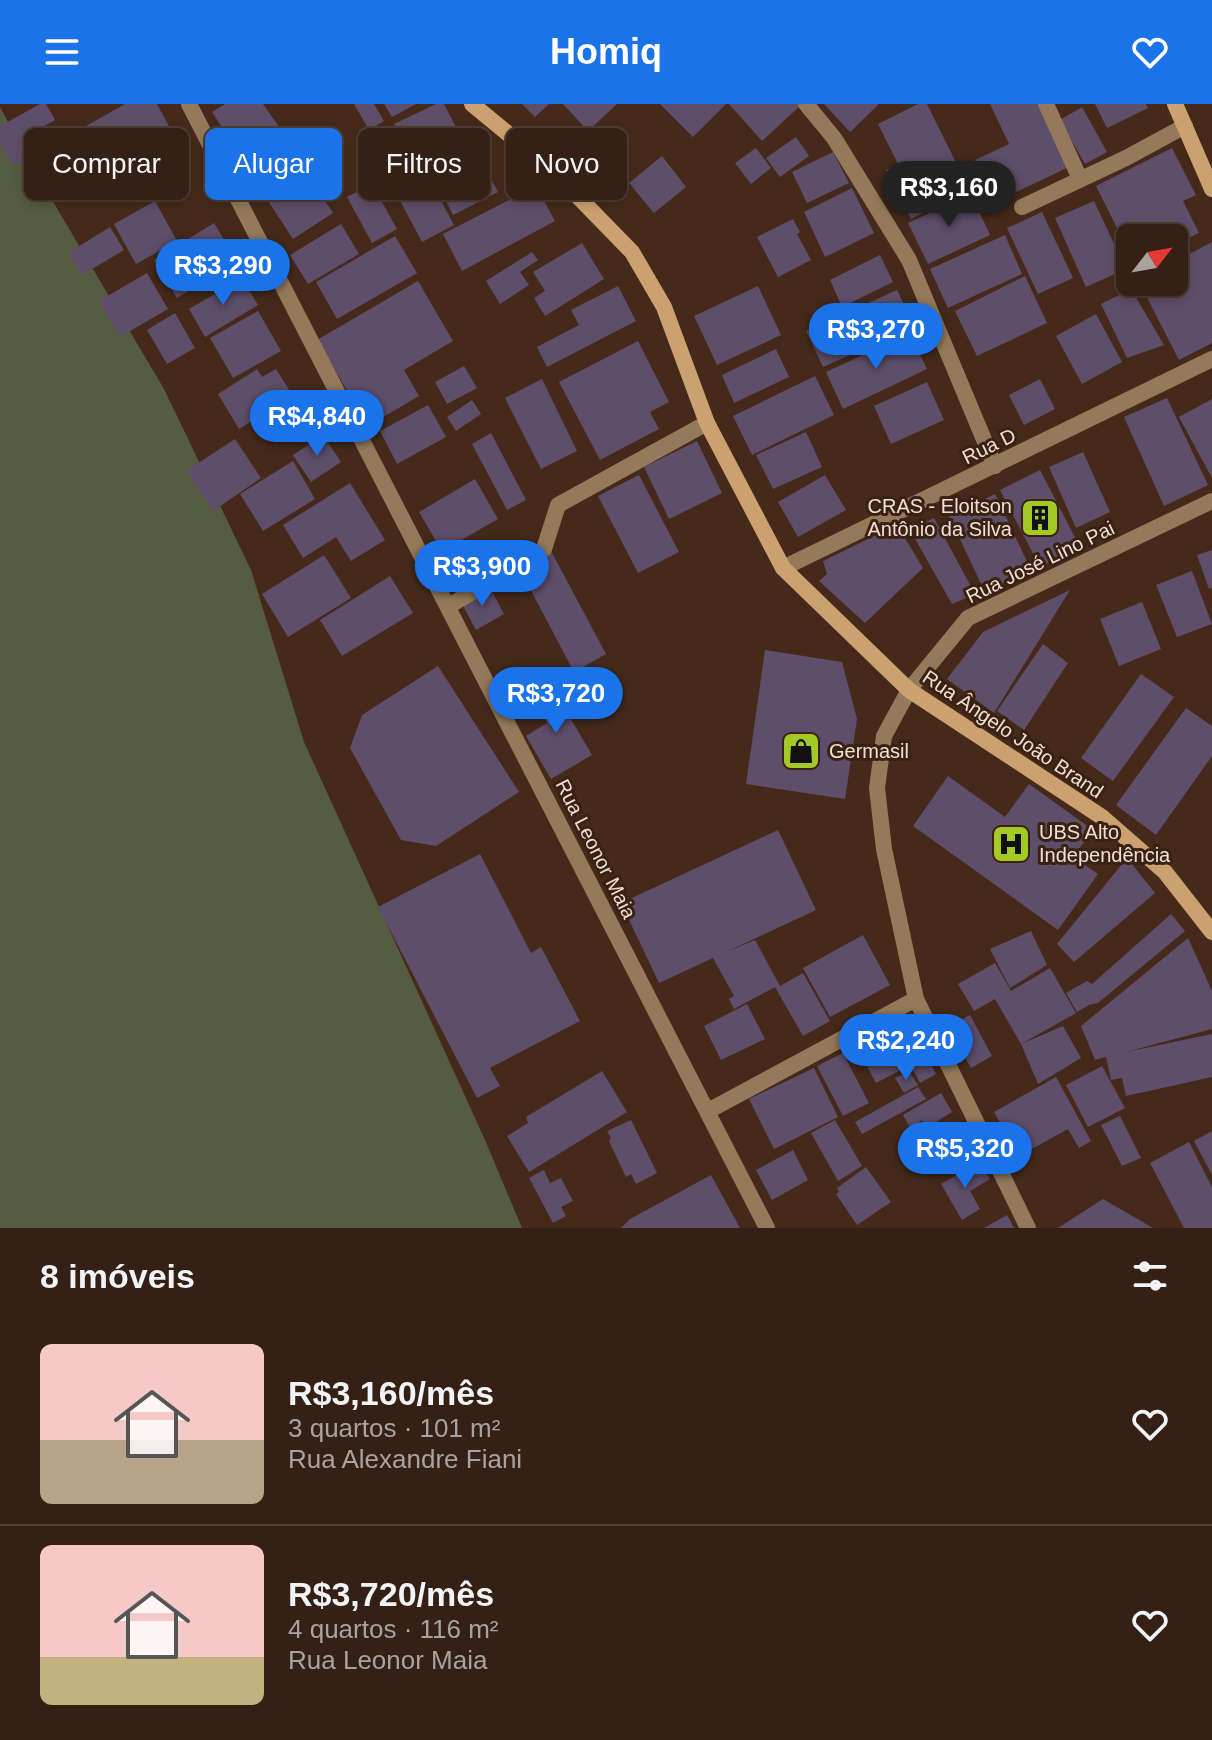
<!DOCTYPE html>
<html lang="pt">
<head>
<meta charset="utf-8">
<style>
  :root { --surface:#342014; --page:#3c281d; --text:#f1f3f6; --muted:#a9a3a0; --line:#4e3e34; --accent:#1a73e8 }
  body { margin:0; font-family:Helvetica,sans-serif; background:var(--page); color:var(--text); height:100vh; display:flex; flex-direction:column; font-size:30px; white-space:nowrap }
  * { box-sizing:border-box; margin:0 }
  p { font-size:26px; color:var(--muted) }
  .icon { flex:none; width:44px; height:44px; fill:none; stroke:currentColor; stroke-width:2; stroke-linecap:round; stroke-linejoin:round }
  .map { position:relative; height:1124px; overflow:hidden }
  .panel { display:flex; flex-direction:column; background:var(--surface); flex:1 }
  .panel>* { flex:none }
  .top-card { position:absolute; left:24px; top:24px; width:800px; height:72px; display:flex; gap:16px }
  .needle { width:52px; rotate:59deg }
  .fabs { position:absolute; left:1116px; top:120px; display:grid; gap:16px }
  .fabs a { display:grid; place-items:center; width:72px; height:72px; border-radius:12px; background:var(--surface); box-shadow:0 4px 12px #0003,0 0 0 2px var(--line); font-size:40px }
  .price { position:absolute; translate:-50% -68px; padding:0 18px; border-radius:28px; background:var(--accent); color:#fff; font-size:26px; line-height:52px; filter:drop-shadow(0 2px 4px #0008) }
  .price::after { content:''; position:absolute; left:50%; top:48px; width:24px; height:18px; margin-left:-12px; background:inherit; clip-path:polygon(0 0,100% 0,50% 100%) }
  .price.selected { background:#222; color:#fff }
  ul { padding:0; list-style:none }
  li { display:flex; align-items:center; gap:24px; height:200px; padding:0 40px }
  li+li { border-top:2px solid var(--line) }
  li span { display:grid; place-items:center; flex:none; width:224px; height:160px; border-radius:12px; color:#555 }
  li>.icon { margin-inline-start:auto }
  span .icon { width:96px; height:96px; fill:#fffc; stroke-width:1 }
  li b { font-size:34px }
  h2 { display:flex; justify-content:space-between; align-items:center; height:96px; padding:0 40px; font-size:34px }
  .chip { padding:0 28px; border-radius:12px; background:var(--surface); box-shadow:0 4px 12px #0003,0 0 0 2px var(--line); font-size:28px; line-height:72px }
  .chip.selected { background:var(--accent); color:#fff }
  header { display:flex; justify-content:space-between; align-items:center; height:104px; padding:0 40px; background:var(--accent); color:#fff; font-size:36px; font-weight:800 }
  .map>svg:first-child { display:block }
  .green { fill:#565c41 }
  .building { fill:#5f4e69 }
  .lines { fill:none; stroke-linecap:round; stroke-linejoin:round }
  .lane { stroke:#947a5a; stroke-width:16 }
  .street { stroke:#947a5a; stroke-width:16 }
  .secondary { stroke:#cba26f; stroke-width:16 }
  .labels { text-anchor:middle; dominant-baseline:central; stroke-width:6; stroke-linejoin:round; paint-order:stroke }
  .street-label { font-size:20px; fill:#f1dfd6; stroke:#3a2112 }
  .poi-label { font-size:20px; fill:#f1dfd6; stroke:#3a2112; text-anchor:start }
</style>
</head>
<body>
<header><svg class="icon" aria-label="menu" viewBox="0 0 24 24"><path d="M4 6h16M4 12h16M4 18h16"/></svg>Homiq<svg class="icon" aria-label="heart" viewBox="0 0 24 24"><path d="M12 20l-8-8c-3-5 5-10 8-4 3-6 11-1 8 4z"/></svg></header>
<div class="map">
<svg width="1212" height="1124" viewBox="0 0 1212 1124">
  <rect width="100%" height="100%" fill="#452a1b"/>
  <path class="green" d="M0,3l26,49 138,233 87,181 53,172 181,398 37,88h-522z"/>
  <path class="building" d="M40,0h6l9,16 -30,17 10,18 -22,11 -13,-24v-16z
    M125,0h32l13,24 -71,39 -20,-37z
    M225,0h38l16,23 -40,26 -27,-41z
    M354,0h20l10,17 -15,9z
    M384,0h32l-24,13z
    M436,0h8l15,29 -49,24 -16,-33z
    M522,0h27l-14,13z
    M563,0h54l-29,27z
    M660,0h66l-33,33z
    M729,0h69l2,2 -38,35z
    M824,0h55l-29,28z
    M918,0h9l42,85 -58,30 -25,-49 12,-6 -20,-40z
    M990,0h49l30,63 -74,35 -20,-42 34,-16z
    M1095,0h51l2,4 -41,20z
    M1082,3l25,45 -22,12 -25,-44z
    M389,25l26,46 -22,12 -26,-45z
    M280,28l53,81 -40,26 -53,-81z
    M796,33l13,19 -29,21 -14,-19z
    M756,44l15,20 -20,16 -16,-21z
    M1172,44l24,47 -13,6 16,32 -25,12v-7h-33l-4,-10 -16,8 -25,-50z
    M833,48l16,31 -42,20 -15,-31z
    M662,52l24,31 -32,26 -25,-30z
    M482,58l16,30 -45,23 -15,-30z
    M429,74l25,47 -32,17 -25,-47z
    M372,80l25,45 -25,14 -25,-46z
    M536,82l19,35 -93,50 -19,-37z
    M852,84l22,45 -49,24 -21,-45z
    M971,90l19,41 -62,29 -20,-41z
    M155,97l22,40 -41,23 -22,-40z
    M1094,97l32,68 -40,18 -31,-69z
    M1042,108l31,66 -35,16 -31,-66z
    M793,115l7,13 -3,2 14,26 -33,17 -21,-40z
    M214,119l23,38 -60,37 -23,-38z
    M341,120l18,30 -51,30 -18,-29z
    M110,123l14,23 -42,25 -14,-22z
    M1005,131l17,39 -74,34 -18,-39z
    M395,132l22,37 -80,46 -21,-37z
    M1212,138v101l-33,17 -40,-78h35v-20z
    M582,139l22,36 -59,37 -11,-18 11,-7 -12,-19z
    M532,148l6,8 -18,12 9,13 -29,19 -14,-23z
    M880,151l13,27 -51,25 -12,-27z
    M147,169l21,36 -48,28 -21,-36z
    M1025,172l22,47 -70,33 -22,-45z
    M242,174l16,27 -53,32 -16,-28z
    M418,177l35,60 -49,29 15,26 -51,30 -51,-86z
    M618,182l18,35 -89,46 -10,-20 42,-22 -8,-15z
    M758,182l23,49 -64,30 -23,-49z
    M1131,185l33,56 -37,13 -26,-54z
    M897,186l17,36 -91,41 -17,-36z
    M258,207l23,40 -48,27 -23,-40z
    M175,209l20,35 -28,16 -20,-34z
    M1096,210l26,48 -40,22 -26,-48z
    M910,229l17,36 -84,40 -17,-37z
    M638,237l31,61 -19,10 9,17 -59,31 -41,-78z
    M776,245l13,28 -55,26 -12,-28z
    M464,262l13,22 -30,16 -12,-22z
    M257,265l5,8 14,-8 17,27 -54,33 -21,-35z
    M815,272l19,39 -82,40 -19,-39z
    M542,275l35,72 -36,18 -36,-71z
    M1040,275l15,30 -31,16 -15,-30z
    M927,278l17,38 -53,24 -17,-38z
    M1167,294l41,87 -44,21 -40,-89z
    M1212,295v79l-33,-61z
    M472,296l9,14 -25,17 -9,-14z
    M428,301l18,32 -49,27 -17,-33z
    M806,328l16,35 -49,22 -17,-34z
    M491,329l35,67 -19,10 -35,-66z
    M323,331l18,27 -30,20 -18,-27z
    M235,335l26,39 -48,33 -27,-40z
    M697,337l25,52 -53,26 -25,-52z
    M1083,348l27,60 -34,16 -27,-61z
    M293,357l22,38 -52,32 -23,-37z
    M1040,366l40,77 -40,20 -40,-77z
    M639,371l40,77 -41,21 -40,-77z
    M825,371l21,35 -48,27 -20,-35z
    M475,375l23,40 -56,32 -23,-39z
    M350,379l35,57 -34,21 -15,-24 -33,21 -20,-33z
    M995,390l36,76 -46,22 -36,-76z
    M934,414l41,76 -23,10 -42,-74z
    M897,421l26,43 -58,55 -46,-42 8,-7 -4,-13z
    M1212,446v38l-3,1 -12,-34z
    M551,447l55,103 -32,18 -55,-104z
    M324,451l27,43 -63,39 -26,-43z
    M1192,467l20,53 -35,13 -21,-52z
    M390,472l23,37 -71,43 -22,-36z
    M489,482l15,28 -28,16 -15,-28z
    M1070,486l-76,123 -47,-34 36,-47z
    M1142,498l19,47 -42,17 -19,-47z
    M1043,540l25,19 -44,67 -27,-19z
    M765,546l77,12 15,57 -12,80 -99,-15z
    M438,562l81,126 -83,54 -35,-6 -51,-92 12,-33z
    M1141,570l33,23 -61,84 -32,-23z
    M549,578l43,73 -41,24 -25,-43 21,-13 -17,-30z
    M1186,604l26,18v30l-56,79 -40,-30z
    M948,672l57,41 24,-33 64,46 -20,27 25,17 -40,56 -145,-104z
    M778,726l38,80 -90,42 29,-12 25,46 23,-13 27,48 -27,15 -28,-49 -41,22 -5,-10 5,-3 -21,-38 -54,25 -38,-80z
    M480,750l51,99 10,-6 39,74 -90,47 10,18 -23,12 -99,-191z
    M1127,754l28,35 -81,69 -17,-18z
    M1171,810l14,17 -87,72 -9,2 -12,7 -11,-19 21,-12 5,3z
    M1031,827l16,34 -37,23 -20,-39z
    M863,831l27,50 -60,32 -27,-49z
    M1188,834l24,53v38l-86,23 86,-18v43l-86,19 -4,-18 -11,2 -5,-23 -11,3 -14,-34z
    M995,859l16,28 39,-23 26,45 -55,31 -26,-45 -21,12 -16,-27z
    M747,900l18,35 -44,21 -17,-34z
    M970,911l22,41 -21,12 -23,-41z
    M909,917l27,53 -16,9 -10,-18 -34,18 -13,-24 31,-16 -5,-12z
    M1063,922l18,32 -43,26 -17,-40z
    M843,949l26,50 -26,13 -26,-50z
    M1102,962l23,42 -37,19 -22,-42z
    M814,964l24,49 -64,32 -25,-50z
    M602,967l25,41 -98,60 -22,-36 21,-13 -2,-6z
    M909,967l9,14 -14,8 -9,-15z
    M1056,973l35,64 -12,7 -11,-19 -49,27 -25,-44z
    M918,983l8,12 -64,35 -7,-12z
    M941,989l11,19 -26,16 -4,-8 -12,8 -7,-13z
    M1120,1012l21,42 -19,8 -21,-41z
    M631,1016l26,53 -21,11 -5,-10 -5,3 -17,-36 2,-3 -4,-7z
    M835,1016l27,46 -24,15 -27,-48z
    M1212,1027v44l-18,-34z
    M1189,1038l23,45v41h-28l-34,-65z
    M793,1046l15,30 -36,20 -16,-30z
    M979,1058l11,17 -20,12 10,18 -18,11 -21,-36z
    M866,1063l25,35 -34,23 -21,-31 3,-2 -2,-4z
    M544,1066l6,13 11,-5 12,23 -12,6 5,9 -13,7 -24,-45z
    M711,1071l29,53h-119l9,-9z
    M1103,1095l50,29h-95z
    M1007,1111l7,13h-30z"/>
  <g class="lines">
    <path class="lane" d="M1046,0l34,75
      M1022,103l104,-49 59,-32
      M449,502l95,-57 14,-44 149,-82"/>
    <path class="street" d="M189,0l578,1124
      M806,0l28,34 75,122 86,206
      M783,464l429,-209
      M708,1007l208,-112
      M1028,1124l-112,-229 -32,-150 -7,-61 7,-52 25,-46 59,-72 244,-117"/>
    <path class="secondary" d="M472,0l79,65 81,83 32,55 43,116 76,145 126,122 193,127 63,55 47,60
      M1175,0l37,85"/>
  </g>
  <defs>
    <g id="building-square" transform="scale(2)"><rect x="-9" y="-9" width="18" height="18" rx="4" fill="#a4c824" stroke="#3a2112"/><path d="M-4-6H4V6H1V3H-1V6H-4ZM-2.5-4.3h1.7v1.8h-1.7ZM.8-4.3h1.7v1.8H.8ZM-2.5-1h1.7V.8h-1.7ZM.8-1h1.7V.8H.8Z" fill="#111"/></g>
    <g id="shop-square" transform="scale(2)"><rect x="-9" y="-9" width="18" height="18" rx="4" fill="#a4c824" stroke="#3a2112"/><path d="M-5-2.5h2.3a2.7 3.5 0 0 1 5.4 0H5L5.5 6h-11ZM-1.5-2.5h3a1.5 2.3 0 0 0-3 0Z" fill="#111"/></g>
    <g id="hospital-square" transform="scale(2)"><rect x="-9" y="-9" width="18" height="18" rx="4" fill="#a4c824" stroke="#3a2112"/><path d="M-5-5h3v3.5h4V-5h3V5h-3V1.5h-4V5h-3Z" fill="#111"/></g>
  </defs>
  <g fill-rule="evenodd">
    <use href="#building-square" x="1040" y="414"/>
    <use href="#shop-square" x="801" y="647"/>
    <use href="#hospital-square" x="1011" y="740"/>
  </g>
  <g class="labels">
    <g class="street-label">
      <text transform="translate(989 342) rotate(-26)">Rua D</text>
      <text transform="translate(1040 458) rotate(-26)">Rua José Lino Pai</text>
      <text transform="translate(1013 630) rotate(34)">Rua Ângelo João Brand</text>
      <text transform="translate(596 745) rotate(63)">Rua Leonor Maia</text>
    </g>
    <g class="poi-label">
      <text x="1012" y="402" text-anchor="end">CRAS - Eloitson<tspan x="1012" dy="23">Antônio da Silva</tspan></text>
      <text x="829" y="647">Germasil</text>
      <text x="1039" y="728">UBS Alto<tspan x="1039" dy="23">Independência</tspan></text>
    </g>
  </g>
</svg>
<div class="fabs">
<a><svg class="needle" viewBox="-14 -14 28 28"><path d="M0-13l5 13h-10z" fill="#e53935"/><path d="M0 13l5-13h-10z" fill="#a9a3a0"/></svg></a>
</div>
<b class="price selected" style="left:949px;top:125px">R$3,160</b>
<b class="price" style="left:223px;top:203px">R$3,290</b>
<b class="price" style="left:876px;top:267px">R$3,270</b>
<b class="price" style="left:317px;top:354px">R$4,840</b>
<b class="price" style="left:482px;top:504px">R$3,900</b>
<b class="price" style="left:556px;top:631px">R$3,720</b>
<b class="price" style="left:906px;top:978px">R$2,240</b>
<b class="price" style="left:965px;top:1086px">R$5,320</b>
<div class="top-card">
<a class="chip">Comprar</a>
<a class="chip selected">Alugar</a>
<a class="chip">Filtros</a>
<a class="chip">Novo</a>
</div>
</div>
<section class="panel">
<h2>8 imóveis<svg class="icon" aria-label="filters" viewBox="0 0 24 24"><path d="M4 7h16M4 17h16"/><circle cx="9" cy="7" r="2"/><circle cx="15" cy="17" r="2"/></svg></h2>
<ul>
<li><span style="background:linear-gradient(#f6c9c9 60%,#b9a48a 0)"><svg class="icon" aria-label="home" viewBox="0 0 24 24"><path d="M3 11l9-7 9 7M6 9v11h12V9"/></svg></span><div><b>R$3,160/mês</b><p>3 quartos · 101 m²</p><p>Rua Alexandre Fiani</p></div><svg class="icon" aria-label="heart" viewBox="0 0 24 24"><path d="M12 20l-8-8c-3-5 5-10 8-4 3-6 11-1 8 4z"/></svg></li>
<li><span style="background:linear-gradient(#f6c9c9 70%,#c2b280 0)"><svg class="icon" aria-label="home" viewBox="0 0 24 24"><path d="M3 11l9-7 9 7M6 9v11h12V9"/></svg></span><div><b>R$3,720/mês</b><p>4 quartos · 116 m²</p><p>Rua Leonor Maia</p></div><svg class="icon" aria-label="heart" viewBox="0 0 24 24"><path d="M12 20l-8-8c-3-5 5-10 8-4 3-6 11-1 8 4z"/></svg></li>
</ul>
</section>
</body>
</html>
